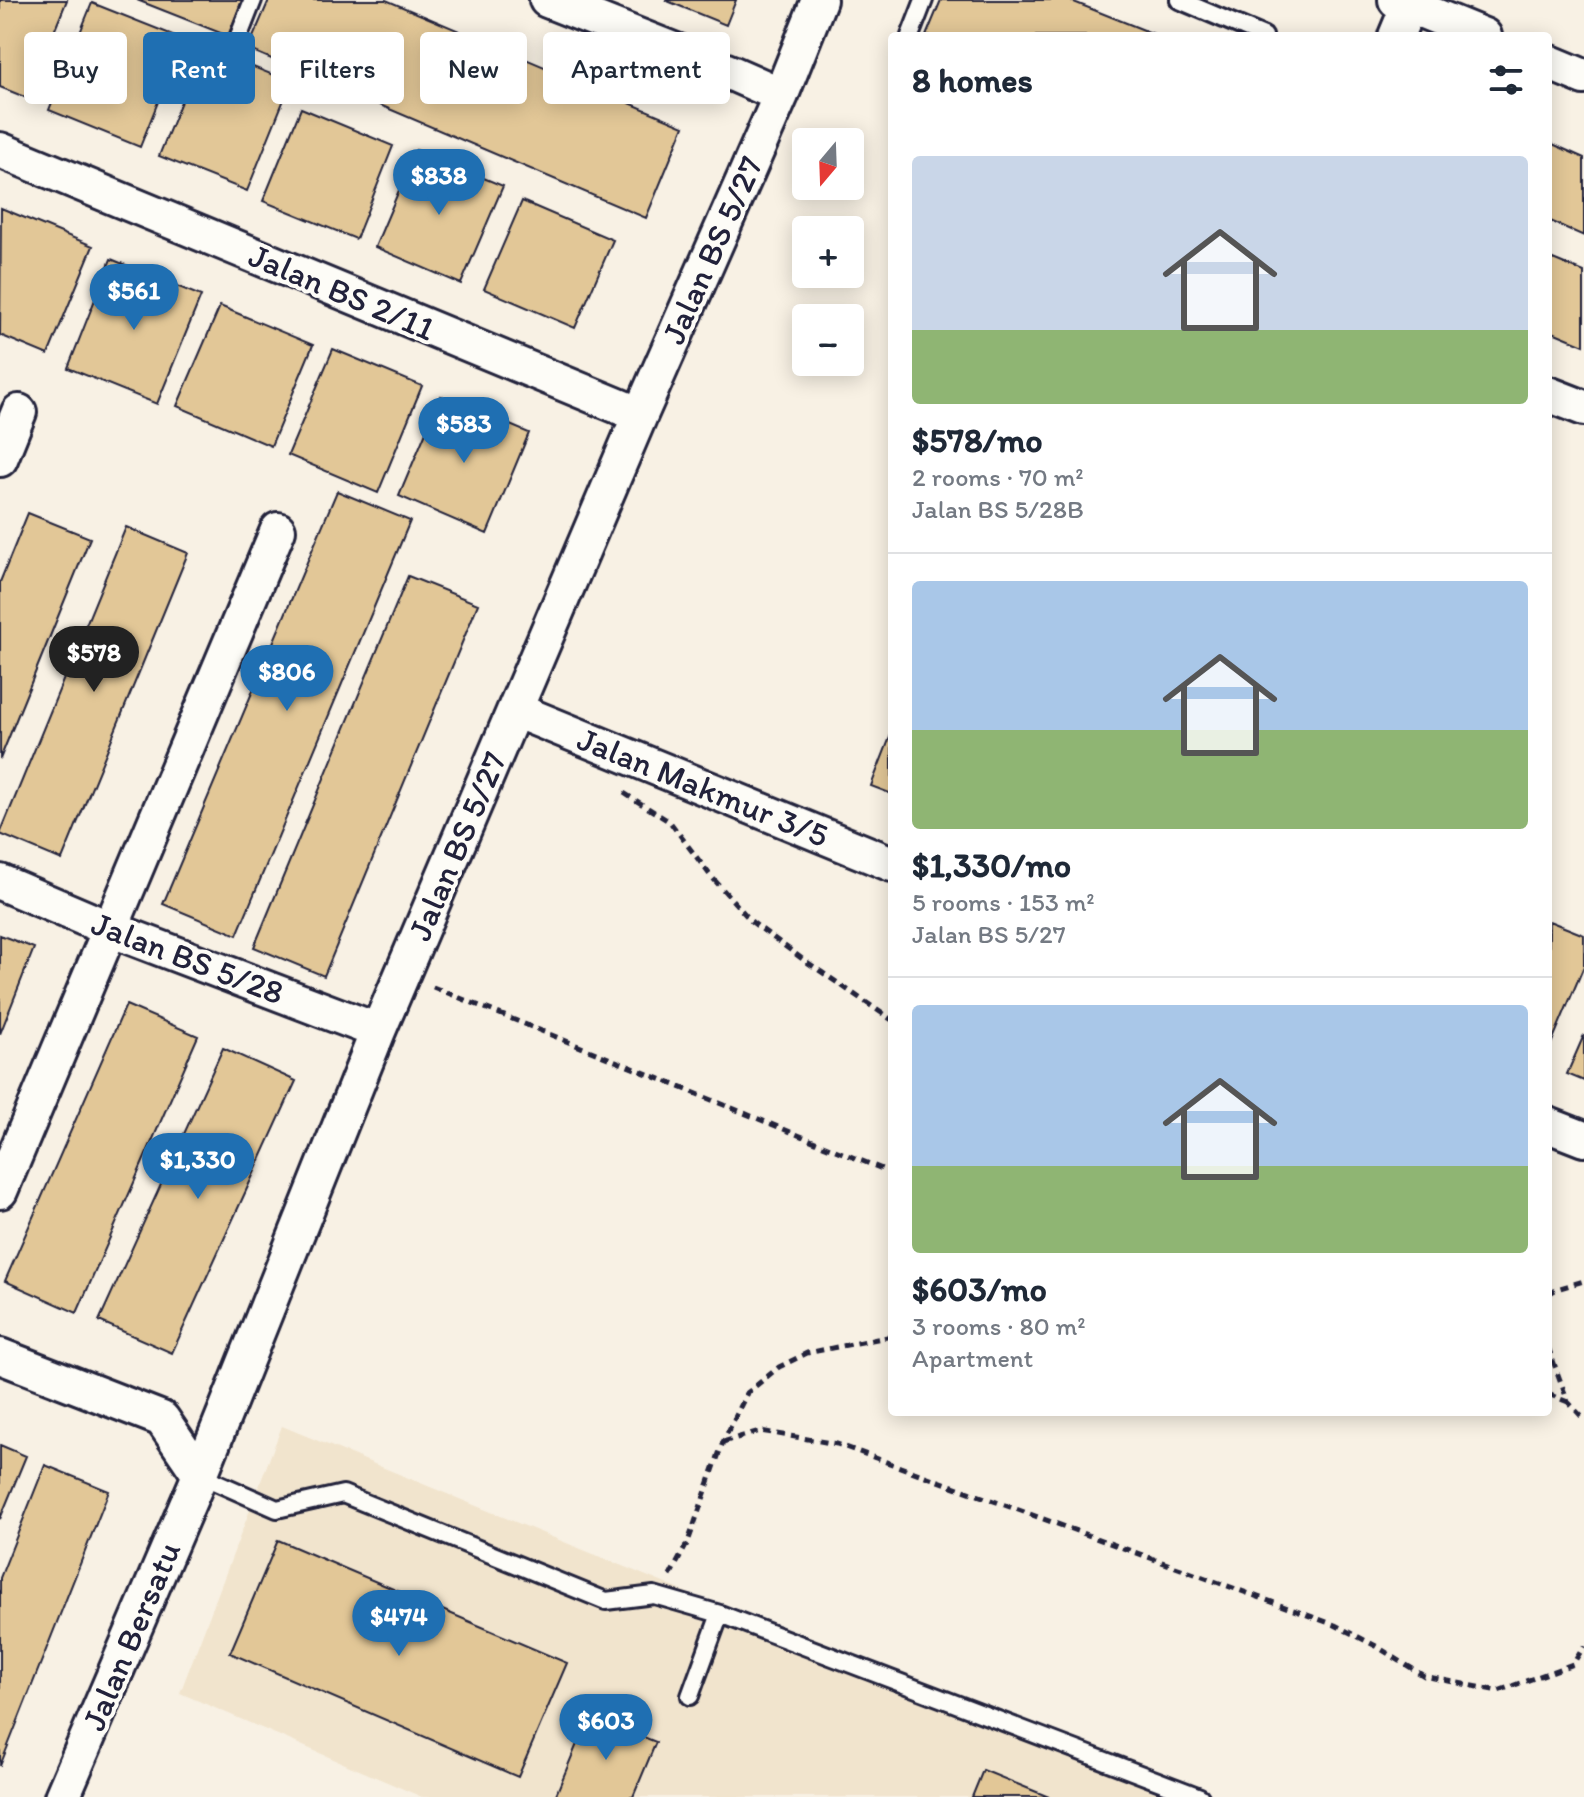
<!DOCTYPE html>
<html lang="en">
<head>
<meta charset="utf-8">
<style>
  :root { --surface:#fff; --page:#f6f6f7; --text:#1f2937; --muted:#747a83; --line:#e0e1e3; --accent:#1f6fb2 }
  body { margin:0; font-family:Itim,sans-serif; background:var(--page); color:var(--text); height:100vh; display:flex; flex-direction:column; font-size:30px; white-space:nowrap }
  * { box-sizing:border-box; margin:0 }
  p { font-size:26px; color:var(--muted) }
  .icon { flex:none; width:44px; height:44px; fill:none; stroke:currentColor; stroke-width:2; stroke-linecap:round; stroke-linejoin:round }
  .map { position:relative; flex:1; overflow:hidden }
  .sheet { position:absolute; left:888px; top:32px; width:664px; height:1384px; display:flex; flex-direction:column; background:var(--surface); border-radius:8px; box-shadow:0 4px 20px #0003 }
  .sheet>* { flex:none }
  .banner { position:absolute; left:24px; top:32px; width:744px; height:72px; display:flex; gap:16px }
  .needle { width:52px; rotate:199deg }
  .controls { position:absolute; left:792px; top:128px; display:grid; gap:16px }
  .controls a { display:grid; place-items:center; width:72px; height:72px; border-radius:8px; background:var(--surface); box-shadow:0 4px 20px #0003; font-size:40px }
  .price { position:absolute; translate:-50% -68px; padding:0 18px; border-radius:28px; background:var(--accent); color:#fff; font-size:26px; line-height:52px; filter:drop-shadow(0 2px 4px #0008) }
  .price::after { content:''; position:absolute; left:50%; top:48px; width:24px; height:18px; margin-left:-12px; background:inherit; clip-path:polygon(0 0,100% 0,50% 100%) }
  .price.on { background:#222; color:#fff }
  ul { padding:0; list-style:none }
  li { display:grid; align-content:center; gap:16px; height:424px; padding:0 24px }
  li+li { border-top:2px solid var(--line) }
  li span { display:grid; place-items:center; height:248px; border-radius:8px; color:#555 }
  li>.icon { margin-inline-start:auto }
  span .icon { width:144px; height:144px; fill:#fffc; stroke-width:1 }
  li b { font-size:34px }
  h2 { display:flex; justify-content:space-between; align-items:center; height:96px; padding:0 24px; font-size:34px }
  .chip { padding:0 28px; border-radius:8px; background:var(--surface); box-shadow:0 4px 20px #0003; font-size:28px; line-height:72px }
  .chip.on { background:var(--accent); color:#fff }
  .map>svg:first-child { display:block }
  .built { fill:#f1e4cd }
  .building { fill:#e2c797; stroke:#22223b; stroke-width:2 }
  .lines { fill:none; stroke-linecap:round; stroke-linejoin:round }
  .lane-casing { stroke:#22223b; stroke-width:22 }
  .street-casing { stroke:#22223b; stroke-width:40 }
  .path { stroke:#22223b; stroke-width:5; stroke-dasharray:8 6; stroke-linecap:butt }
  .lane { stroke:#fdfcf7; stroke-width:16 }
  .street { stroke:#fdfcf7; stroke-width:34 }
  .labels { text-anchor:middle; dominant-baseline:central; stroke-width:8; stroke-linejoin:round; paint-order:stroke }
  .street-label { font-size:34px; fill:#22223b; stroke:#fdfcf7 }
</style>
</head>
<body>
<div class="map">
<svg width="1584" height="1797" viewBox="0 0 1584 1797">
  <rect width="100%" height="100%" fill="#f8f1e4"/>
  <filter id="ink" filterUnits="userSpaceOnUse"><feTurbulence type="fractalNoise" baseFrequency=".0125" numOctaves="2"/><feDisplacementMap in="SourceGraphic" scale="16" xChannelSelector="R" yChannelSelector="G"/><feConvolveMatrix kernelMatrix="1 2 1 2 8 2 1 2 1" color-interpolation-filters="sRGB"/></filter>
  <g filter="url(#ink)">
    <path class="built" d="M282,1426l355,146 541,225h-756l-242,-104z"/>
    <path class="building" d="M0,0h67l-40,98 -27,-11z
      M137,0h105l-14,36z
      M269,0h117l298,126 -38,92 -398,-169z
      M665,0h71l-10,25z
      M941,0h128l90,36h-233z
      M92,3l91,36 -43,108 -91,-37z
      M203,47l88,35 -44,109 -88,-35z
      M301,108l92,38 -37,93 -93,-38z
      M1548,142l36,16v78l-36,-16z
      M416,150l87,36 -42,98 -86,-37z
      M522,201l91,39 -38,88 -91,-39z
      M1,208l92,38 -45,109 -48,-20z
      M1548,257l36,15v73l-36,-15z
      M111,259l90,37 -44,108 -89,-36z
      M220,306l93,39 -42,101 -94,-40z
      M333,349l89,37 -44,107 -90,-38z
      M441,396l88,37 -42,101 -88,-38z
      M337,491l73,30 -173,414 -74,-31z
      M28,513l62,25 -90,221v-177z
      M126,527l62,26 -126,307 -62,-26z
      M408,576l70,28 -154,372 -70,-29z
      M892,732v62l-21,-8z
      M1549,921l35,14v31l-36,85z
      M0,935l34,13 -34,86z
      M126,1005l72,31 -121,277 -72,-32z
      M1584,1035v46l-17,-7z
      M223,1048l73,33 -124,272 -73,-32z
      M0,1445l26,11 -26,63z
      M45,1465l64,26 -109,275v-188z
      M278,1540l289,123 -49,114 -288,-124z
      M589,1715l67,27 -23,55h-78z
      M983,1770l66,27h-77z"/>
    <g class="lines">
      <g class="lane-casing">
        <path id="lane" d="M1179,0l85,36
          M910,36l14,-36
          M235,46l18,-46
          M200,1475l77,34 66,-15 263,107 48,-6 66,19 480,183
          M690,1696l30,-82"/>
      </g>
      <g class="street-casing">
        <path id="street" d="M547,0l182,72 52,23
          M1396,0l88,36
          M1396,36l15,-36
          M1548,62l36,15
          M0,150l640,265
          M1548,394l36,14
          M0,459l19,-47
          M515,710l377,154
          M0,882l110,47 268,102
          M1548,1125l36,14
          M0,1191l278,-661
          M0,1356l162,63 38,56
          M62,1797l138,-322 178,-444 262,-616 141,-320 38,-95"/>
      </g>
      <path class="path" d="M624,793l46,29 40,53 42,47 49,36 91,62
        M433,987l459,186
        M1548,1294l9,-5 27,-8
        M1548,1347l20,55 16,17
        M1548,1394l20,8
        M723,1442l37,-11 77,13 498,181 41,21 48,30 74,15 75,-27 11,-18
        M670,1576l18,-34 35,-100 24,-49 32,-26 28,-14 85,-17"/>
      <use href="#lane" class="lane"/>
      <use href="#street" class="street"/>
    </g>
  </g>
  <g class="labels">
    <g class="street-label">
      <text transform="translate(712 250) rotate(-66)">Jalan BS 5/27</text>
      <text transform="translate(342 292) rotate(23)">Jalan BS 2/11</text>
      <text transform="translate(703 787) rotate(22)">Jalan Makmur 3/5</text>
      <text transform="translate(457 846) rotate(-67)">Jalan BS 5/27</text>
      <text transform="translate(188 958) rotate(21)">Jalan BS 5/28</text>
      <text transform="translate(131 1636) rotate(-67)">Jalan Bersatu</text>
    </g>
  </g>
</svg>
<div class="controls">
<a><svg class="needle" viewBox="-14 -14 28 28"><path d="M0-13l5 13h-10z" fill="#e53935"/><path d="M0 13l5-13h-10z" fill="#747a83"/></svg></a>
<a>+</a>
<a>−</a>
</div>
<b class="price" style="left:439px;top:217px">$838</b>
<b class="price" style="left:134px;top:332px">$561</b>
<b class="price" style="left:464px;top:465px">$583</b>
<b class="price on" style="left:94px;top:694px">$578</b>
<b class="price" style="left:287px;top:713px">$806</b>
<b class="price" style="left:198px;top:1201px">$1,330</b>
<b class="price" style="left:399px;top:1658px">$474</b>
<b class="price" style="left:606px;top:1762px">$603</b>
<div class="banner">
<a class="chip">Buy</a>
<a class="chip on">Rent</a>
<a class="chip">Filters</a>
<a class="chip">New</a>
<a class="chip">Apartment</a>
</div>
<section class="sheet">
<h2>8 homes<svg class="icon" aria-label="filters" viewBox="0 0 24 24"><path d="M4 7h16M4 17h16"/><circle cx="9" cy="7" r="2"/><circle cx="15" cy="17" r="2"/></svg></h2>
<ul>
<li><span style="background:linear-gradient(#c9d6e8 70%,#8fb573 0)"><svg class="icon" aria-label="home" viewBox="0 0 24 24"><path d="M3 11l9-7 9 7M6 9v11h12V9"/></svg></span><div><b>$578/mo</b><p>2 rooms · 70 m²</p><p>Jalan BS 5/28B</p></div></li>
<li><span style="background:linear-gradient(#a9c7e8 60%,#8fb573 0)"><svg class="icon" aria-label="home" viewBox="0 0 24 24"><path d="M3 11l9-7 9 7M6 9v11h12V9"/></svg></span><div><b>$1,330/mo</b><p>5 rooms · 153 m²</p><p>Jalan BS 5/27</p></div></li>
<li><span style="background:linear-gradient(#a9c7e8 65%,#8fb573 0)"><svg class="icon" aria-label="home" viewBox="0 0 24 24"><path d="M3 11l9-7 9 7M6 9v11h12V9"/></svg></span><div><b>$603/mo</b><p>3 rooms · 80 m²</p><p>Apartment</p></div></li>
</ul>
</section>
</div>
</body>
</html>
